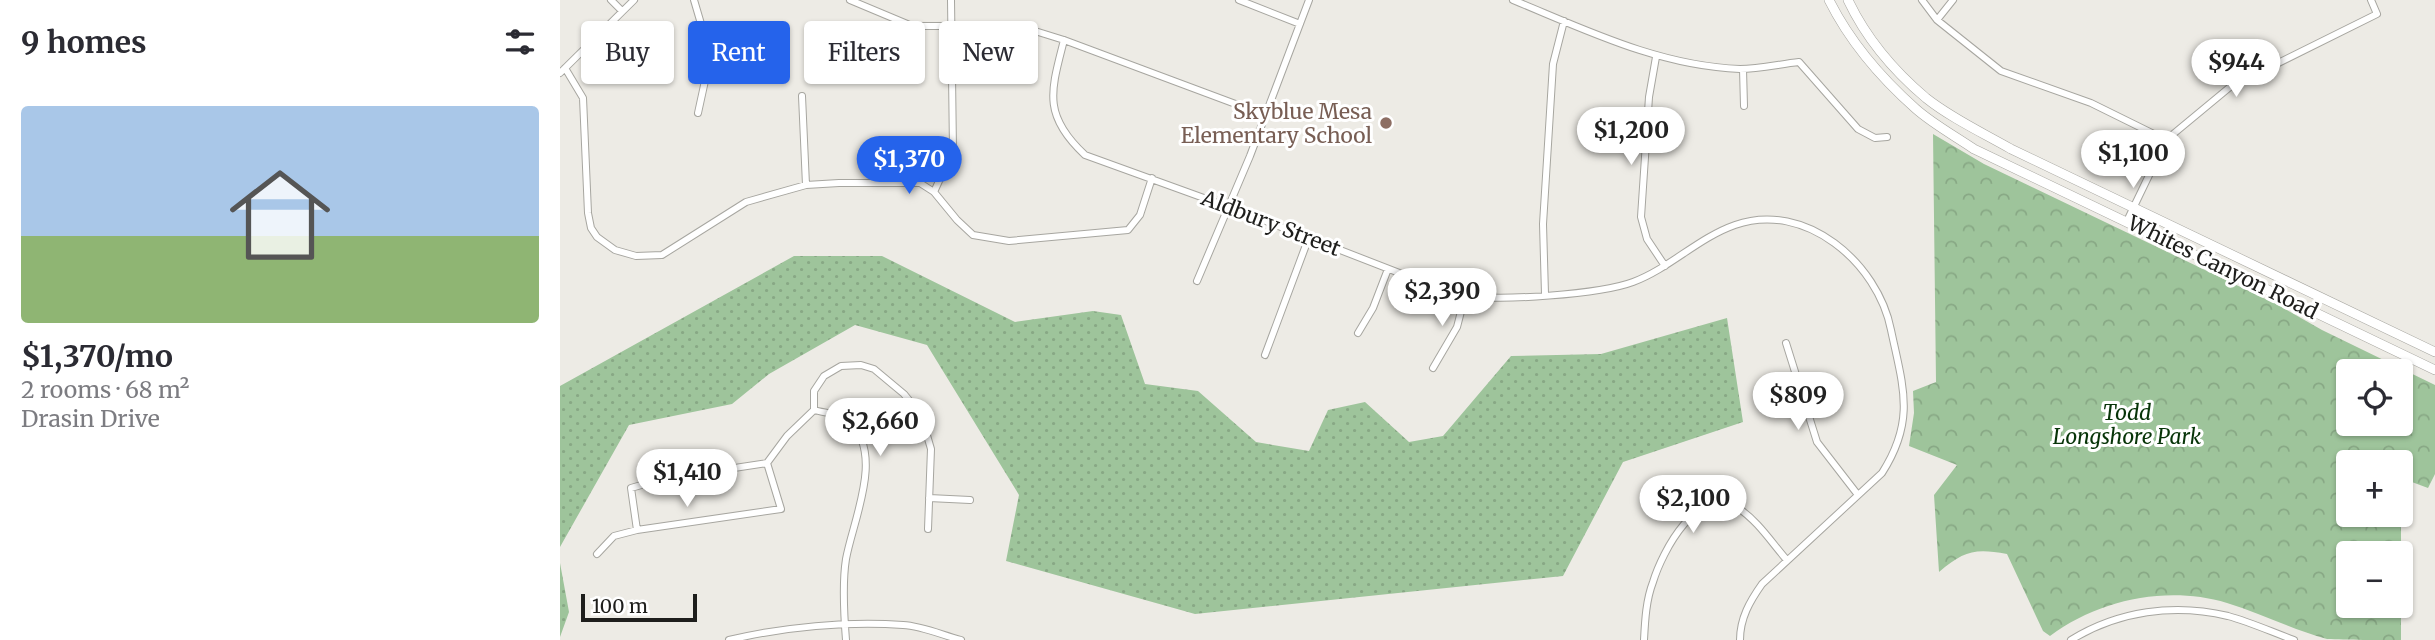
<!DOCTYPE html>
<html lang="en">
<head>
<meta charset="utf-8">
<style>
  :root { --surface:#fff; --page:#f2f2f3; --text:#2b2b33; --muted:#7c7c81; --line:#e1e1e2; --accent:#2563eb }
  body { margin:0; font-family:Merriweather,serif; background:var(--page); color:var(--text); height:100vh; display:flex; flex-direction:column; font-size:26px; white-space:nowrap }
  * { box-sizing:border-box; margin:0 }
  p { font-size:23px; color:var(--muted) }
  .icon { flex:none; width:38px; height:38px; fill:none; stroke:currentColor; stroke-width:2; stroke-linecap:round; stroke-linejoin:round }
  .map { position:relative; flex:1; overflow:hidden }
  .drawer { display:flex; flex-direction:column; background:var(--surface); width:560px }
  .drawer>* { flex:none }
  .guide { position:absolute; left:21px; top:21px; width:665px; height:63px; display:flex; gap:14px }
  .buttons { position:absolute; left:1776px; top:359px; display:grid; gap:14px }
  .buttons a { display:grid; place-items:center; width:77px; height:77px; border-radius:7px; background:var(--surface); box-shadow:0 2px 5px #0004; font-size:35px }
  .scale { position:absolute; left:21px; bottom:18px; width:116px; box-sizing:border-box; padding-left:7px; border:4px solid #1e1e1c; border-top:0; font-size:19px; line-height:24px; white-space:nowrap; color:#1e1e1c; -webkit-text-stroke:5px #fff; paint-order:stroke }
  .price { position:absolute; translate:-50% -60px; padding:0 16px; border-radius:24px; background:#fff; color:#222; font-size:23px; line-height:46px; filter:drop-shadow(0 2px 4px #0008) }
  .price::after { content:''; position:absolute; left:50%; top:42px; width:21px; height:16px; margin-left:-10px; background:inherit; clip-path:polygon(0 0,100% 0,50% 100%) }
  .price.on { background:var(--accent); color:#fff }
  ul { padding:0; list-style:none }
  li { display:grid; align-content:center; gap:14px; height:371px; padding:0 21px }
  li+li { border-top:2px solid var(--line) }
  li span { display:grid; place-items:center; height:217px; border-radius:7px; color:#555 }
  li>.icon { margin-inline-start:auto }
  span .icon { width:126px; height:126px; fill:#fffc; stroke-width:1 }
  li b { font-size:30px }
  h2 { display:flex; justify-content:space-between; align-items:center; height:84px; padding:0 21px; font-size:30px }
  .tag { padding:0 24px; border-radius:7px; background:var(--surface); box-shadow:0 2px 5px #0004; font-size:24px; line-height:63px }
  .tag.on { background:var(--accent); color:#fff }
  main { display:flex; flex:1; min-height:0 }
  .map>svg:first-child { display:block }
  .grass { fill:url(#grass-dots) }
  .forest { fill:url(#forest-crowns); fill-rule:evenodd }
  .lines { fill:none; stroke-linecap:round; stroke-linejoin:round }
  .minor-casing { stroke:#a7a6a0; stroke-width:8 }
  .secondary-casing { stroke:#a7a6a0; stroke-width:10 }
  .minor { stroke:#fff; stroke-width:6 }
  .secondary { stroke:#fff; stroke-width:9 }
  .education-dot { fill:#8d6e63; stroke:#fff; stroke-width:2.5 }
  .labels { text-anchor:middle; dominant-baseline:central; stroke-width:6; stroke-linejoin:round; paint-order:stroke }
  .education-label { font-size:21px; fill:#785e54; stroke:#fff; text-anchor:end }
  .street-label { font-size:21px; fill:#1e1e1c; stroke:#fff }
  .park-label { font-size:21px; font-style:italic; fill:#073408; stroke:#fff }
</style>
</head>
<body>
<main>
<section class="drawer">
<h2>9 homes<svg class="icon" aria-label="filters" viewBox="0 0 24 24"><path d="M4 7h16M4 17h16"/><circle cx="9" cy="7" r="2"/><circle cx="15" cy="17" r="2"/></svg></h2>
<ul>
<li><span style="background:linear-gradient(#a9c7e8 60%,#8fb573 0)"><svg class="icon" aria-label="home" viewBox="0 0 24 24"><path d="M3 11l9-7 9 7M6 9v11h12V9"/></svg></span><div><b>$1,370/mo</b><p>2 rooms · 68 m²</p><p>Drasin Drive</p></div></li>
</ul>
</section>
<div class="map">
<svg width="1875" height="640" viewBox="0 0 1875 640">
  <defs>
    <pattern id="grass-dots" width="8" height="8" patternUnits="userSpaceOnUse" patternTransform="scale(1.75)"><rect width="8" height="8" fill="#9ec49b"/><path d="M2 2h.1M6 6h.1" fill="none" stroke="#88a885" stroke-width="1.8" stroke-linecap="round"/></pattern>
    <pattern id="forest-crowns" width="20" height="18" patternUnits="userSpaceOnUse" patternTransform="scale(1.75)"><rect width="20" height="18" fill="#9ec49b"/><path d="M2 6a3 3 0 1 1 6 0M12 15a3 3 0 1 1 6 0" fill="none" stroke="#88a885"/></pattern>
  </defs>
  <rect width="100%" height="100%" fill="#edebe5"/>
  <path class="grass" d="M234,256h88l133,66 78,-11 28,4 24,69 53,7 58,51 53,9 19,-41 37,-8 44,40 34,-6 68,-80 90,-2 126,-36 16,104 -120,40 -60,114 -368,38 -189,-53 13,-66 -92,-150 -72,-20 -86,49 -37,30 -103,21 -69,122v-161z
    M0,563l9,49 -9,25z"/>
  <path class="forest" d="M1373,134l51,30 294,141 44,25 113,55v89l-7,14 -27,-10v-16h-53v52l53,1v125c-20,0 -56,0 -74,-1 -34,-9 -67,-26 -100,-36 -61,-18 -128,-3 -177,33l-7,-5 -36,-77c-33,-6 -43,-3 -68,18l-5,-77 23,-30 -48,-19 5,-33 -1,-22 23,-9zM1788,371h53v53h-53zM1788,553h53v53h-53z"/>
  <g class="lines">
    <g class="minor-casing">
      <path id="minor" d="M51,0l10,10
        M134,0l15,51 -1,16 -10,46
        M290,0l62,26h59l64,5 29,9 201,75
        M679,0l61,24
        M953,0c73,30 146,66 227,69 19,0 40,-5 59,-7l59,67 17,9 12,-1
        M1362,0l15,20 64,51 90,32 75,37
        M1377,20l16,-20
        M504,40c-13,51 -22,75 21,115l152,55 201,78c9,2 17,6 26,7 33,7 137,-1 169,-13 37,-14 65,-44 102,-57 70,-25 143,38 156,105 12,57 25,90 -9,143l-120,111c-12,17 -22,34 -22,56
        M1096,57l-7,40 -8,120 6,22 18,27
        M5,68l18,30 5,115 3,15 6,9 18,13 21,6 26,-1 84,-53 60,-17 33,-2h81l14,9 23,28 16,15 36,6 119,-11 12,-15 12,-37
        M1183,69l1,37
        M0,73l74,-73
        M242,96l4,89
        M374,192l19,-42 -2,-150
        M1567,221l39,-81 64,-53 147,-73 -6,-14
        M637,281l53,-125 59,-156
        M985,294l-2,-70 10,-160 11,-43
        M798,333l15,-25 15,-39
        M1226,343l31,99 41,53
        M705,355l44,-118
        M873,368l24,-41 8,-31
        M254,410v-19l10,-15 17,-10 20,-1 13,4 30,25 17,21 10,34 -3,80
        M369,498l41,2
        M77,530l-6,-42 31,-9 105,-16 20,-27 27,-26c10,3 28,4 35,11 36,33 4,99 -3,138 -4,25 -2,56 0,81
        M37,554l17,-18 23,-6 144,-21 -14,-46
        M169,640c54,-13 119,-19 174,-15 19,1 39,10 58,15
        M1084,640c1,-19 2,-40 9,-58 9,-30 45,-99 85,-74 19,12 34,35 48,51
        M1511,640c47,-29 103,-37 157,-24 22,6 44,16 66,24"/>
    </g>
    <g class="secondary-casing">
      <path id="secondary" d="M1269,0c21,42 52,78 87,109 17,15 39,27 58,40l461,221
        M1288,0c18,38 46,71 78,98 25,20 57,35 85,51l424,203"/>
    </g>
    <use href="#minor" class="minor"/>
    <use href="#secondary" class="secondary"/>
  </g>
  <circle class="education-dot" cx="826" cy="123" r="7"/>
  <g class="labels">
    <g class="education-label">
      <text x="812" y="111">Skyblue Mesa<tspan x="812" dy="24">Elementary School</tspan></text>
    </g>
    <g class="street-label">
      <text transform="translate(711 223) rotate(21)">Aldbury Street</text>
      <text transform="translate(1663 267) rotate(26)">Whites Canyon Road</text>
    </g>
    <g class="park-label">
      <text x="1567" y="412">Todd<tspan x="1567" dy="24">Longshore Park</tspan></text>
    </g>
  </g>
</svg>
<div class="buttons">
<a><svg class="icon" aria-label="locate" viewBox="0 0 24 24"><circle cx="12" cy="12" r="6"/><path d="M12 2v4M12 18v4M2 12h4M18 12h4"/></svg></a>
<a>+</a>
<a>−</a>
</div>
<div class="scale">100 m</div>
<b class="price" style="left:1676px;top:99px">$944</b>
<b class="price" style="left:1071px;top:167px">$1,200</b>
<b class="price" style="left:1573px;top:190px">$1,100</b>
<b class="price on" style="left:349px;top:196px">$1,370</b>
<b class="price" style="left:882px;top:328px">$2,390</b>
<b class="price" style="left:1238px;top:432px">$809</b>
<b class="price" style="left:320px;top:458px">$2,660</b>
<b class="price" style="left:127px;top:509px">$1,410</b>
<b class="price" style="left:1133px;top:535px">$2,100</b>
<div class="guide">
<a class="tag">Buy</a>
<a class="tag on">Rent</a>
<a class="tag">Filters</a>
<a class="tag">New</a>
</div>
</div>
</main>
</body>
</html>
